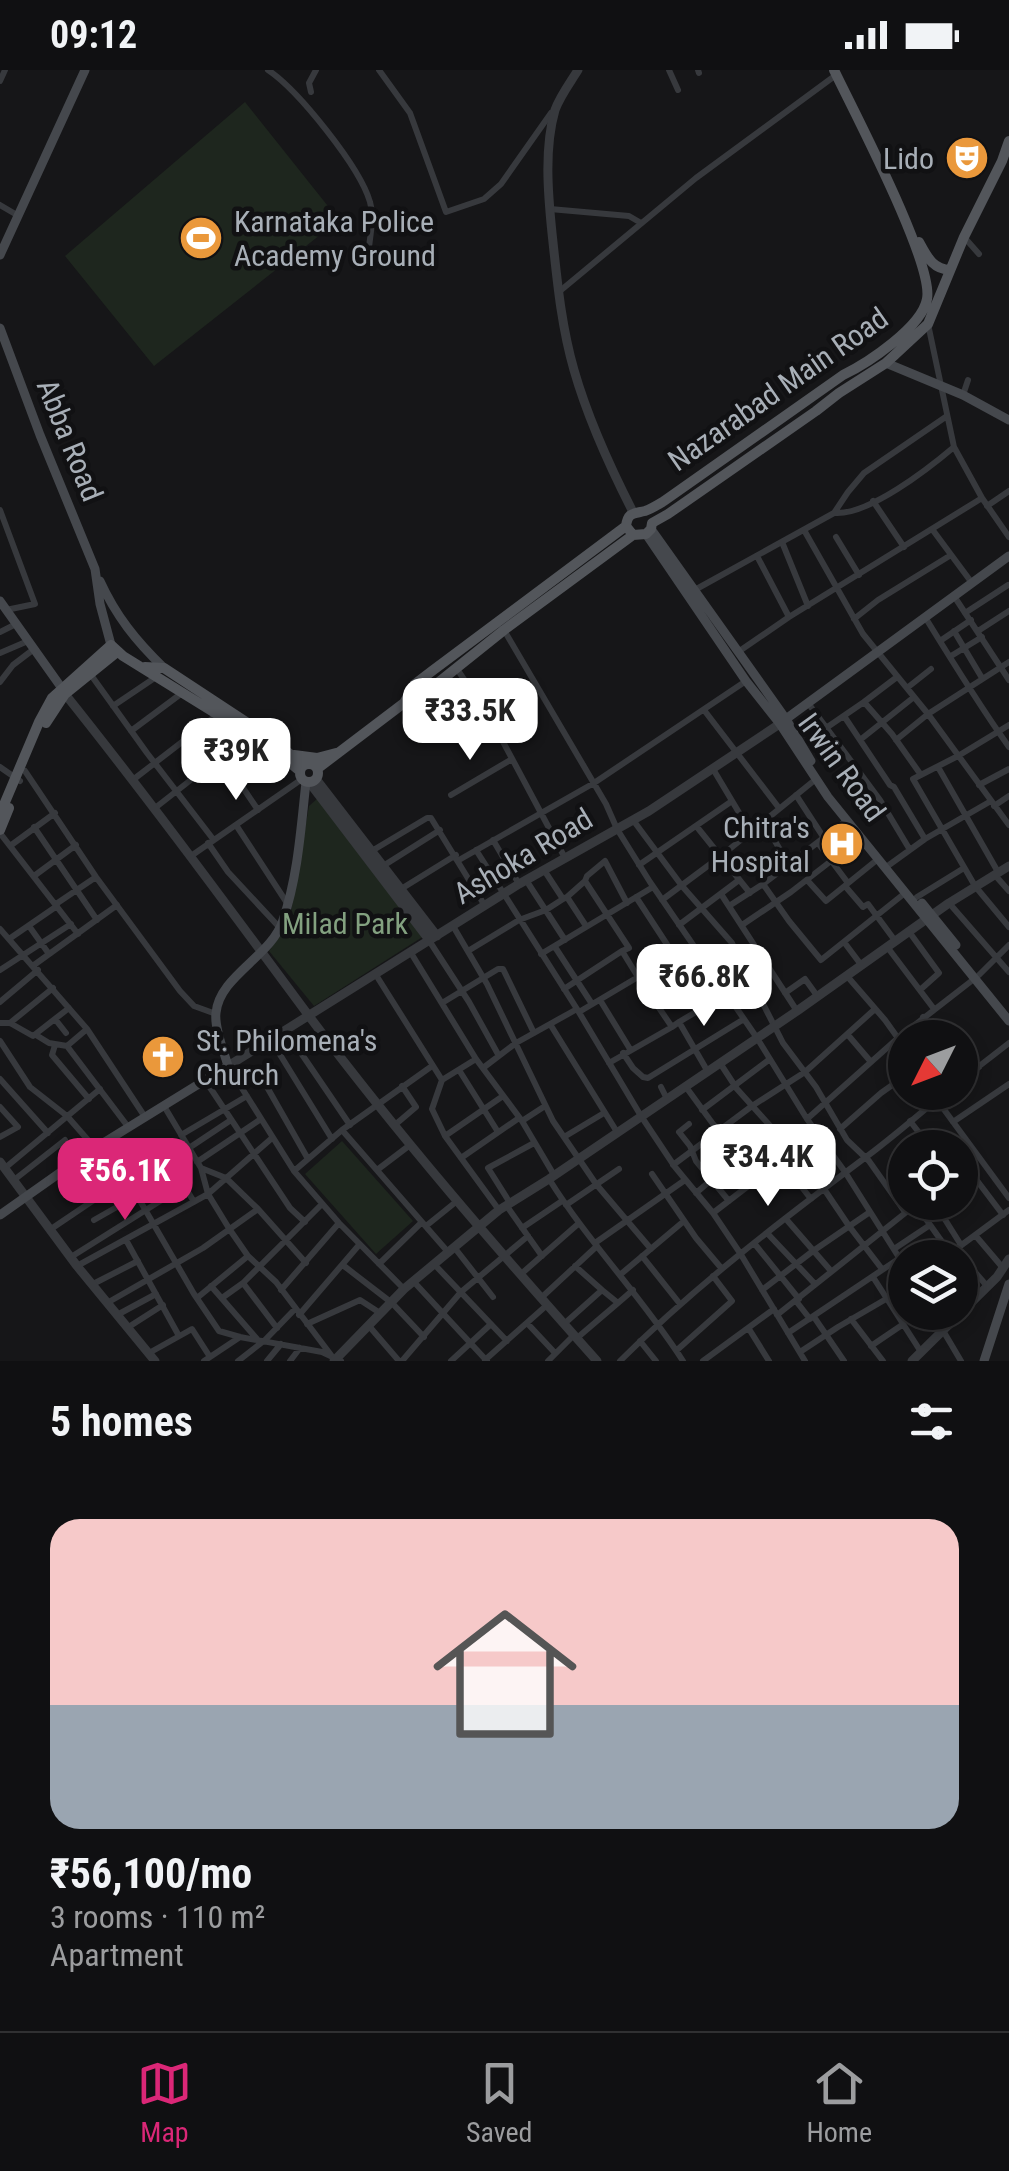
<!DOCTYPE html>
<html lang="en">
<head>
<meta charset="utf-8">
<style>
  :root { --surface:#101012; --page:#1e1e20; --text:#f1f3f6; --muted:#9c9d9f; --line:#303032; --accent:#db2777 }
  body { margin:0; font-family:"Roboto Condensed",sans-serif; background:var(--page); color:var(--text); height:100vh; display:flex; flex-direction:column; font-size:38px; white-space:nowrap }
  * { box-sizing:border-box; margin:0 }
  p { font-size:32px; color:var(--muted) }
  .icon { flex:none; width:55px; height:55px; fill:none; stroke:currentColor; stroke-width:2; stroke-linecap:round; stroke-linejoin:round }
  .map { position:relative; height:1291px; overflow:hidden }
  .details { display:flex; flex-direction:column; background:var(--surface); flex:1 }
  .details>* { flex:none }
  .needle { width:65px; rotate:228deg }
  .controls { position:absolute; left:888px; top:950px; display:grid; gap:20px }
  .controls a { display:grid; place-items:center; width:90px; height:90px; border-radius:50%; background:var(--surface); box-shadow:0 5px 15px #0003,0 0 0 2px var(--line); font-size:50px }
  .price { position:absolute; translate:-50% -85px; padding:0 22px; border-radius:20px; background:#fff; color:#222; font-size:32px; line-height:65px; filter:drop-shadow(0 2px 5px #0008) }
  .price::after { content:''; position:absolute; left:50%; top:60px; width:30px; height:22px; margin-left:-15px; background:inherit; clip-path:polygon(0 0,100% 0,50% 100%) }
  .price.on { background:var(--accent); color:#fff }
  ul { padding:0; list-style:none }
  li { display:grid; align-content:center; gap:20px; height:530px; padding:0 50px }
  li span { display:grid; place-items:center; height:310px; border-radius:30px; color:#555 }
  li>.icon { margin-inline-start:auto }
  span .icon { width:180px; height:180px; fill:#fffc; stroke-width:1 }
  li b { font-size:42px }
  h2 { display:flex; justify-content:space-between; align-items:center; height:120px; padding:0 50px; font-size:42px }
  .status { display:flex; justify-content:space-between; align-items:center; height:70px; padding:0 50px; background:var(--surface); direction:ltr }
  .status svg { height:28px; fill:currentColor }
  .menu { display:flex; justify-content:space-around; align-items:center; height:140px; border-top:2px solid var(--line); background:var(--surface); font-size:28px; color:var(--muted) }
  .menu a { display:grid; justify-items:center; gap:5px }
  .menu .on { color:var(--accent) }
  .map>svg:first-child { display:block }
  .green { fill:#1e261e }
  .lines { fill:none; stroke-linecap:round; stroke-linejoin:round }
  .minor { stroke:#37393d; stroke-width:6 }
  .tertiary { stroke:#37393d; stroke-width:9 }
  .secondary { stroke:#45484d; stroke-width:9 }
  .primary { stroke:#53565b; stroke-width:10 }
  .labels { text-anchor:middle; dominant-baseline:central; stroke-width:9; stroke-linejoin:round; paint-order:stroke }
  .poi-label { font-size:30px; fill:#a8afb7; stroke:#111113; text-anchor:end }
  .street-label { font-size:30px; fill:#a8afb7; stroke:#111113 }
  .park-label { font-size:30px; fill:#83a180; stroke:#111113 }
</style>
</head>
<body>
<div class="status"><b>09:12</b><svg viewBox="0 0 49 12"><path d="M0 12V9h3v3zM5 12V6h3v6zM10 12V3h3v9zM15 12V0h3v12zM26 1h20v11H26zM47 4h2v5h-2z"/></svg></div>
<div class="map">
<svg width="1009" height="1291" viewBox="0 0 1009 1291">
  <rect width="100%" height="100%" fill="#161618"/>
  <path class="green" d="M245,32l94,118 -185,146 -89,-110z
    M318,728l106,138 -110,70 -45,-55 20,-28 20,-117z
    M342,1071l71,80 -37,33 -71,-80z"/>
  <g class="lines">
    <path class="minor" d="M268,0c30,20 92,97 102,132 5,16 -1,38 -2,55
      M379,0l31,43 36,99 38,-13 17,-15 50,-71
      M669,0l9,20
      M698,0l1,3
      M0,11l5,-11
      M311,22l-2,-9 7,-13
      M0,135l17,10
      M550,139l79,7 12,7
      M964,167l15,17
      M560,221l136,-113 140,-103
      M928,254l26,123 28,51 27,39
      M963,325l5,-15
      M873,431l31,46
      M987,436l22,-15
      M0,440l35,94 -29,6
      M835,443c34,2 93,-44 119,-66
      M932,459l40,54
      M804,460l59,104 65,80 81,111
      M836,467l23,38
      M782,472l26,64
      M757,486l32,61
      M691,522l143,-79 14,-21 16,-19 83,-57
      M954,526l55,84
      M965,543l43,-28
      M925,547c27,44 54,88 84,130
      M854,549l24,-19 73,-45
      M504,560l102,174 11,25 33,53 107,156 50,81 38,53 60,95
      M954,561l28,47
      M978,561l31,-20
      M0,562l16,-8
      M940,571l31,-21
      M738,582l51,-35 193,-119
      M0,583l28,-12
      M951,586l31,-19
      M457,599l35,52 73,137
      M91,605l56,78 66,86
      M897,607l-33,25 28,32 29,41
      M0,612l13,-17 21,-16
      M907,618l24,-19
      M808,633l72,97 30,50
      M113,636l43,-29
      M704,640l75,98
      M844,646l46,69 4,2 31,52
      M1009,655l-51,31 -45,23 62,107 34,41
      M826,658l38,-26
      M131,661l51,-38
      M860,670l54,-43
      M896,670l32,-26 81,-52
      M223,688l35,52
      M0,697l20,14
      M938,697l60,105
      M713,699l37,62
      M25,701l71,106 84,114 14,15 22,8
      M134,709l83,-64
      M979,715l30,-16
      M451,725l61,-36
      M796,725l28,43
      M994,736l15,-10
      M155,738l51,-40 47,-32
      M633,750l49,66 50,57 51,100 33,44 31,53 22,21 36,51
      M763,751l25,42
      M236,755l51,78
      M34,757l63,93
      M697,757l53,66
      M0,763l78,101
      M493,770l26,44
      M208,773l20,29 52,56
      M818,773l30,40
      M10,776l45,-33
      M476,780l101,159 64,107 34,51 38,46 27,40 65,108
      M370,782l57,-34h4l54,88
      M191,786l111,-77
      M459,790l135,-77 152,-102
      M639,795l93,-64
      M889,795l36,-26 66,-38
      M383,796l57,-36
      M544,800l19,29 4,-2 19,29
      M994,804l15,17
      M34,806l42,-31
      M526,810l39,60
      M807,810l19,21 52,-42
      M763,814l84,-64
      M845,816l18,21 5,-3 28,38
      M401,819l55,-34
      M721,824l76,117
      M567,827l18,-16
      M636,827l34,52
      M917,827l47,-29
      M662,830l59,-44 95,-77
      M949,833l60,69
      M56,834l40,-27
      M729,836l34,-22 26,37 32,39 84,-67
      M679,855l60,-45
      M742,855l49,-33 40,-31
      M29,856l20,28
      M453,856l34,58 66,137 43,63 55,65
      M0,859l87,100 58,88
      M910,863l29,40 -19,17
      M9,869l48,-33
      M430,872l39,60 30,54
      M844,872l18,24
      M555,877l37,57
      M888,878l46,61
      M468,881l51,-31 27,-10 17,-11
      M622,881l7,-3 -44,-67 2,-5 18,-15 22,42
      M411,883l65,106 46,62 32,54
      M541,884l112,-67
      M34,895l83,-60
      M0,900l71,-46
      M376,905l66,105
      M979,905l30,-30
      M847,906l38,44 20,28
      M564,919l58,-38 16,26
      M785,923l20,-14 13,18
      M600,930l30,49
      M0,932l38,-32
      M442,933l56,-34h5l31,64
      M579,942l59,-35 34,50 7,-5
      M923,947l17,21
      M55,949l11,14
      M0,953h10l23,13 36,-28
      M10,953l43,-35
      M550,954l67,108
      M286,961l64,94
      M954,964l3,4
      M36,965l13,8 18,3 62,82
      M848,965l23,27
      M271,970l61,99
      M0,971l30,46 37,29 28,32
      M960,972l19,25
      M55,975l-3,10 37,44
      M67,976l20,-17
      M623,983l10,15 10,9 5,1 96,-59
      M476,989l-34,21 -10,29 13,27 54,74
      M609,993l63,-36
      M720,993l17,26 54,60
      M228,996l66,105 45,52 65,66
      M483,998l33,-25 61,-34
      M459,1000l39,62
      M708,1002l-29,-50 47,-28
      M0,1009l48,54
      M205,1010l85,128 15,14
      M263,1010l45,79
      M960,1011l49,-38
      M661,1017l6,12
      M686,1017l27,37 26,31
      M937,1030l72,98
      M164,1036l37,62 7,26 22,36 18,26 28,26 55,73
      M0,1037l18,20 -18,10
      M702,1040l68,-51
      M807,1049l91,-81 76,-59
      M522,1051l23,-15
      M910,1051l21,27
      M953,1052l56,-38
      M396,1054l20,-17 -14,-21
      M689,1054l-10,8 11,14 6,15 33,40
      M840,1059l41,-36 24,-17
      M342,1060l106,122
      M181,1065l66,-39
      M445,1066l58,-40
      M564,1067l40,-24
      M106,1072l88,152 25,37 21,6 82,15 19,9
      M162,1078l32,54
      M189,1078l42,-28
      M461,1088l58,-40
      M779,1088l32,41
      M197,1092l64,-43
      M673,1095l79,-59 53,-34 70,-63
      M892,1096l13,18
      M966,1096l37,49
      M5,1098l95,-79
      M201,1098l25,10 32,31 48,54
      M377,1100l33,-25
      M294,1101l48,-41 90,-64
      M652,1104l44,64 26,31
      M549,1109c40,64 93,118 134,182
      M14,1110l51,-40
      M824,1119l25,37 33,43
      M696,1123l76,-65
      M934,1132l27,43
      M510,1133l-22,-35 46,-25
      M506,1135l36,51
      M566,1135l53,-36
      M916,1135l34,48
      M713,1143l43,-33v-3l60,-44
      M786,1149l45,52
      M94,1150l44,-25
      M426,1156l31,-25
      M522,1158l40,-27
      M51,1159l77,-52
      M767,1163l48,51
      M975,1165l28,33
      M126,1170l53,96
      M595,1173l90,-63
      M754,1173l45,56
      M454,1177l39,50
      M894,1179l36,-24
      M955,1179l32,37
      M642,1186l38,48
      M71,1187l113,-71
      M944,1188l65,-48
      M379,1194l43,-42
      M434,1194l73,77
      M77,1196l131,-72 64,-56
      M344,1196l48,37 32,34
      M575,1196l27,24
      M621,1204l63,-53
      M520,1205l58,-51
      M873,1207l48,75
      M414,1212l73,79
      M243,1213l34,45
      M93,1214l45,-23
      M211,1216l46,53
      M281,1220l58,-67
      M762,1220l51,-39 57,-39
      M197,1228l51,-42
      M222,1228l21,-15 79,-79
      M541,1228l56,-52
      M796,1231l14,18
      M107,1233l96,-55 55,-39
      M618,1233l15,-13
      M932,1242l29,49
      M117,1245l39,-21
      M299,1245l60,-70
      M777,1245l142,-113
      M814,1247l30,44
      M851,1249l32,42
      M527,1253l28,30
      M307,1254l53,-24 20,13
      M564,1254l38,-34 16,13 -41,35
      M369,1256l30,35
      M127,1258l36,-23
      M749,1259l20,32
      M788,1263l112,-75
      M640,1271l16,20
      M871,1276l31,-21
      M677,1280l55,-49 -19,-25
      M800,1282l38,-25 67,-39
      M149,1283l43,-24 18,28
      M485,1290l62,-55
      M204,1291l36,-24
      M238,1291l27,-21 30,-31
      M267,1291l14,-17
      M290,1291l10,-13
      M402,1291l59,-69 67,-56
      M451,1291l40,-37
      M548,1291l26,-26
      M620,1291c74,-74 158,-138 242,-201 29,-21 56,-45 84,-68
      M703,1291l71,-52"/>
    <path class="tertiary" d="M578,0c-8,13 -18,26 -23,40 -11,38 -7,84 -3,123 5,46 9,92 22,137 14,49 36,97 59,142
      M65,624c84,105 164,214 244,322 90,120 188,233 288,345
      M316,709l121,157
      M309,712l121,159
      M228,996l291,-182 130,-73 135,-90
      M0,1092l77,104 78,95
      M334,1291l70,-72 95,-79 50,-31 248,-168 152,-108 60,-37
      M912,1291l85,-84 12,-18"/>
    <path class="secondary" d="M0,185l85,-185
      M0,258l40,107 55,134 5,35 11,41
      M886,293l77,32 46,25
      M651,459l135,190 25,42
      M646,464l100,147 34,43 48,73 181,224
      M100,511c16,35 36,60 64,87
      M0,531l61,86
      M786,649l223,-163
      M922,833l34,42
      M0,1145l95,-67 133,-82c-4,-14 -14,-39 -12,-53 3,-37 56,-57 67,-93 15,-44 18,-93 23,-138
      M984,1291l25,-77"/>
    <path class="primary" d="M919,172c8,14 13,27 31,28
      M633,465l-7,-9c2,-14 7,-12 19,-15 6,-2 14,-7 19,-10l179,-126c25,-12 79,-48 84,-76 7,-36 -74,-189 -93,-229
      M145,597l19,1 99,65 41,32
      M404,633l11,-19 17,-13 194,-145
      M46,653l19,-29 52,-42
      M294,685l23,3 19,-5
      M300 703a9 9 0 1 1 18 0a9 9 0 1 1-18 0Z
      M317,699l87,-66 20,-9 80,-64 129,-95 13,-1 5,-5 1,-6 16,-9 148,-103 23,-18 47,-30 42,-39 36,-87 38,-76 7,-20
      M0,744l39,-92 13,-24 59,-53 12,11 150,93 27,22
      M0,760l9,-22"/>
  </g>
  <defs>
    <g id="theatre-disc" transform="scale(2.25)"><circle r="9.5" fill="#ea983b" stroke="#111113"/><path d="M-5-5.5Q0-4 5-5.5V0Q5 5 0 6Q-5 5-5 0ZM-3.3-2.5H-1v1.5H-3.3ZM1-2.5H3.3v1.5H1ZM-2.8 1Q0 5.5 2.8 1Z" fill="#fff"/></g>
    <g id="stadium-disc" transform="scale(2.25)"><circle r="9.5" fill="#ea983b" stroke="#111113"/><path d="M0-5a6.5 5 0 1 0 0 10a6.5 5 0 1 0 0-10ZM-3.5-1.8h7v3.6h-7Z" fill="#fff"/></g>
    <g id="hospital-disc" transform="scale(2.25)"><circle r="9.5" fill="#ea983b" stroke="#111113"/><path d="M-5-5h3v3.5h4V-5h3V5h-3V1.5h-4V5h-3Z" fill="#fff"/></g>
    <g id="church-disc" transform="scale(2.25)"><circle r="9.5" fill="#ea983b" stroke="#111113"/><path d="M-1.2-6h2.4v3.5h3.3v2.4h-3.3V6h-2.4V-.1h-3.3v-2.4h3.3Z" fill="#fff"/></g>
  </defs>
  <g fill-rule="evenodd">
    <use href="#theatre-disc" x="967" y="88"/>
    <use href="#stadium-disc" x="201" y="168"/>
    <use href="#hospital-disc" x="842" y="774"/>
    <use href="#church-disc" x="163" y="987"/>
  </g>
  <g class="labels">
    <g class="poi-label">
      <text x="934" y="88">Lido</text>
      <text x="234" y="151" text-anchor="start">Karnataka Police<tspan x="234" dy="34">Academy Ground</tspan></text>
      <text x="810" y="757">Chitra's<tspan x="810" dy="34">Hospital</tspan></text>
      <text x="196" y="970" text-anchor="start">St. Philomena's<tspan x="196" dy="34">Church</tspan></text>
    </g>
    <g class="street-label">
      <text transform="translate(778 319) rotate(-35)">Nazarabad Main Road</text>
      <text transform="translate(70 370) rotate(68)">Abba Road</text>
      <text transform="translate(842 697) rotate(54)">Irwin Road</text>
      <text transform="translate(523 786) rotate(-31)">Ashoka Road</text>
    </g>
    <g class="park-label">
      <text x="345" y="853">Milad Park</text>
    </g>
  </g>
</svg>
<div class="controls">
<a><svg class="needle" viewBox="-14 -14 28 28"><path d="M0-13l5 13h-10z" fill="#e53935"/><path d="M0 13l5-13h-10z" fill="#9c9d9f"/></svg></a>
<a><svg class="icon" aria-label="locate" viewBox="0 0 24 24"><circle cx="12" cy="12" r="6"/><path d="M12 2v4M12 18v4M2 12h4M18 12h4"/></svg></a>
<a><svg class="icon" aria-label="layers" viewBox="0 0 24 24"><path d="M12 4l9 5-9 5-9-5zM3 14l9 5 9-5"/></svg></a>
</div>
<b class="price" style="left:470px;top:693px">₹33.5K</b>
<b class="price" style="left:236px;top:733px">₹39K</b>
<b class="price" style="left:704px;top:959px">₹66.8K</b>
<b class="price" style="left:768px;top:1139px">₹34.4K</b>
<b class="price on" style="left:125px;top:1153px">₹56.1K</b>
</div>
<section class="details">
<h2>5 homes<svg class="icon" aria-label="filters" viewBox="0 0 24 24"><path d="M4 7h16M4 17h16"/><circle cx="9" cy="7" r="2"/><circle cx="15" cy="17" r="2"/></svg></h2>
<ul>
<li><span style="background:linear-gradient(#f6c9c9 60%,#9aa5b1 0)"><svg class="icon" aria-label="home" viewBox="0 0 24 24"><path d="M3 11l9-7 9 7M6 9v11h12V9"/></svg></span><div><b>₹56,100/mo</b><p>3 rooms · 110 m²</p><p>Apartment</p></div></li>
</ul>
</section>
<nav class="menu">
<a class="on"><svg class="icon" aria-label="map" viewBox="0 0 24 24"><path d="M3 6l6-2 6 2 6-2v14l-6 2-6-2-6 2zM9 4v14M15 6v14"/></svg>Map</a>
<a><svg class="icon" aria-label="saved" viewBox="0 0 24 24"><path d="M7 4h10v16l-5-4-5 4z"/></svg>Saved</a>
<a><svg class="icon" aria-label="home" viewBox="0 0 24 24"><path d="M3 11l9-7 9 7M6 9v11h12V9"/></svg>Home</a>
</nav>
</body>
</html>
